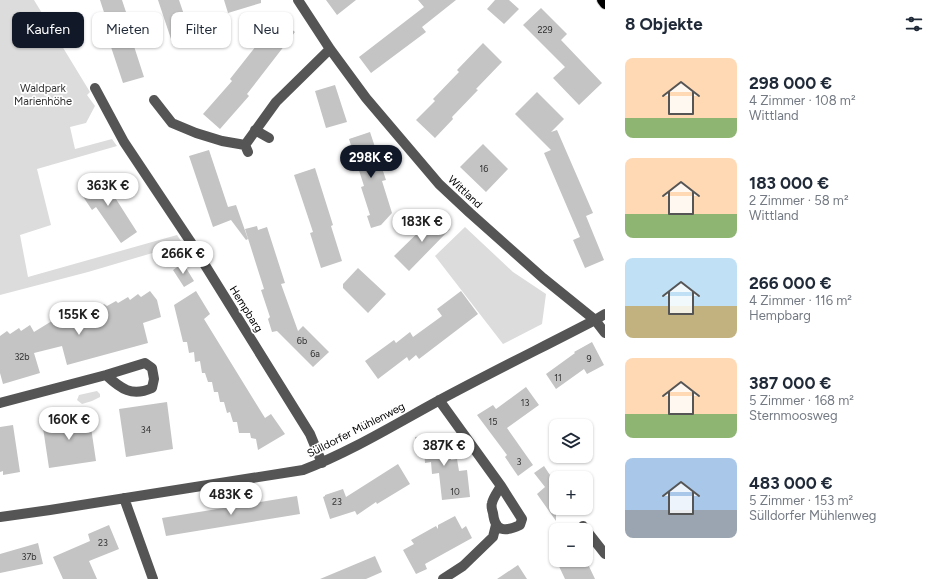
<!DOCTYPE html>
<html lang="de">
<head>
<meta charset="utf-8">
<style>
  :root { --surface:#fff; --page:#f2f2f3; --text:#1f2937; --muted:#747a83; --accent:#111827 }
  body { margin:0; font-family:Figtree,sans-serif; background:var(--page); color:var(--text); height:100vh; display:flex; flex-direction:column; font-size:15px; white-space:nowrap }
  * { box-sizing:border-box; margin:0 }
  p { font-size:13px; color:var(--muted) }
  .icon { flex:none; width:22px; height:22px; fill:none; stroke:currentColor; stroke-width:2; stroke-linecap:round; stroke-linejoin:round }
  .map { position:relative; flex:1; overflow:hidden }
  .details { display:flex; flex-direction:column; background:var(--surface); width:340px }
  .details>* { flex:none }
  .top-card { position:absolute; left:12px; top:12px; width:380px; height:36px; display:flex; gap:8px }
  .controls { position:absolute; left:549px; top:419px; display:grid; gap:8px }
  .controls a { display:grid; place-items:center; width:44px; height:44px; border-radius:8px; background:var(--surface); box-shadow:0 1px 3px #0004; font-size:20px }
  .price { position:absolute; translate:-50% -34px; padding:0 9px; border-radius:14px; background:#fff; color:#222; font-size:13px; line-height:26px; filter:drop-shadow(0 1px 2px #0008) }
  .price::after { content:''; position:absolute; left:50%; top:24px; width:12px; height:9px; margin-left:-6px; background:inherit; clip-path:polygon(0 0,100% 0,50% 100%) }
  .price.on { background:var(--accent); color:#fff }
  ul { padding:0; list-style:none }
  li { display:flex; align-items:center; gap:12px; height:100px; padding:0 20px }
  li span { display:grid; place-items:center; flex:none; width:112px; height:80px; border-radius:8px; color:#555 }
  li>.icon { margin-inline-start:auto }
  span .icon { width:48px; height:48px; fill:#fffc; stroke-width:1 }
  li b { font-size:17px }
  h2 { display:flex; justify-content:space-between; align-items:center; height:48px; padding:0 20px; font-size:17px }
  .pill { padding:0 14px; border-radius:8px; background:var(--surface); box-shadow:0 1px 3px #0004; font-size:14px; line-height:36px }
  .pill.on { background:var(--accent); color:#fff }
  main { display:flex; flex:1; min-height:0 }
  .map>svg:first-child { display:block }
  .green { fill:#dcdcdc }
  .building { fill:#c4c4c4 }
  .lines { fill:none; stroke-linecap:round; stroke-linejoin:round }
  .major-casing { stroke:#dbdbdb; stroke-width:12 }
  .minor { stroke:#555; stroke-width:10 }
  .major { stroke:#000; stroke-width:10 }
  .labels { text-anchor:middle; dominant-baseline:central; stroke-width:3.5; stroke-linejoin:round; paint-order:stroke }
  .number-label { font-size:9px; fill:#313131 }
  .park-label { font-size:11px; fill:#333; stroke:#fff }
  .street-label { font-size:11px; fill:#000; stroke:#fff }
</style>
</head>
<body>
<main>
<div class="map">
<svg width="605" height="579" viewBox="0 0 605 579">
  <rect width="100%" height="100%" fill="#fff"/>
  <path class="green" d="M0,0h34l56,92 -3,3 8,11 -9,17 -16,4 5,22 37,-10 5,7 -80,23 14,56 -31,10 8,42 149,-42 6,9 -95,28 -88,23z
    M465,227l48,45 33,22 -4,30 -39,20 -68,-88z
    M97,391l3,3v3l-8,4 -10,3 -5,-4 2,-5z"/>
  <path class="building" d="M100,0h22l12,36 -3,1 13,40 -21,6 -13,-39 4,-1z
    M158,0h21l13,38 -19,7z
    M224,0h37v3l-33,10z
    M326,0h30l-19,15z
    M418,0h38l-34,27 4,5 -55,41 -12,-16 65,-50z
    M495,0h14l10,9 -15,15 -17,-15z
    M541,8l26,26 -6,6 41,43 -23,22 -26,-27 12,-11 -42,-42z
    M278,18l17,14 -48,62 2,2 -29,33 -17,-15 29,-33 -2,-2z
    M483,43l19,19 -26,27 2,1 -26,27 1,2 -18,19 -19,-18 19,-19 -2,-2 26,-27 -2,-2z
    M335,85l12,37 -21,6 -11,-37z
    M537,92l27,27 -13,13 6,-2 36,83 -7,3 18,44 -19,8 -12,-28 7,-3 -36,-84 7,-3 -36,-36z
    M370,132l16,48 -4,1 10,32 -11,12 -10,3 -4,-12 3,-1 -9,-28 3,-1 -15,-47z
    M483,144l25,25 -22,23 -26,-25z
    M209,150l19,57 8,-2 12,34 -2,1 -15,-20 -18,7 -24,-71z
    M315,168l18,57 -2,1 11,35 -21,7 -11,-35 3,-1 -19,-57z
    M100,174l37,58 -16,11 -25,-36 -4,3 -14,-21z
    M436,215l14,14 -41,42 -15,-15z
    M257,226l1,4 9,-3 18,56 -4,1 17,47 5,-5 26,26 -16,15 -36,-36 -5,1 -4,-13 2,-2 -9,-27 3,-1 -19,-60z
    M183,263l11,18 -10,6 -11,-17z
    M358,268l28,26 -18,19 -25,-25v-4z
    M150,291l7,9 4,17 -18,6 5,20 -81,22 -5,-19 -28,7 6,20 -37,11 -3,-11v-37l7,-5 3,3 9,-6 2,3 9,-6 4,7 26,-16 2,3 9,-6 2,3 9,-6 3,3 9,-7 2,4 8,-6 3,2 9,-5 2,2 10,-6 2,3 8,-6 3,3z
    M196,291l14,23 -6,5 61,99 6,-4 14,20 -27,16 -2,-11 -5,-1 -1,-5h-11l-2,-11h-4l-3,-10 -3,1 -3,-11h-4l-2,-10h-4l-2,-10h-4l-3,-9h-3l-2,-12 -5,1 -1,-10 -5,1 -2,-11h-4l-9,-37z
    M461,291l17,23 -59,45 -3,-4 -7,6 -2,-4 -29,22 -13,-18 29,-21 2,3 14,-11 3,5 29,-21 -5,-7z
    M592,342l12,23 -17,9 -3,-5 -28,20 -10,-15 29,-21 -1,-1z
    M526,387l13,18 -32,23 26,37 -15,11 -13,-19 2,-2 -30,-40 16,-10 3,4z
    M167,402l6,47 -47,8 -7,-48z
    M89,414l7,47 -47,7 -7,-47z
    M13,425l7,47 -17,3v-4l-3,1v-45z
    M441,434l2,15 7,-1 1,12 6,-1 2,12 8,-1 3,27 -28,3 -3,-27 -7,1 -1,-12 -6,1 -1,-12 -7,1 -2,-15z
    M398,464l12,20 -33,20 -1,-2 -19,13 -2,-4 -25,8 -7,-22 2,-1v-1l18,-6 3,8z
    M544,466l10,15 2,-1v41l-19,-27 8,-7 -11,-14z
    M297,496l3,18 -134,22 -4,-18z
    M455,516l7,13 4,-3 6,12 -47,26 2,5 -11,5 -13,-24 11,-6 -3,-4 25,-14 2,3v-4z
    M109,525l10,24 -30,12 8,18h-34l-10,-22 37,-16 -2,-7z
    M38,543l5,21 -43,9v-19z
    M375,556l7,16 -16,7h-46z
    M556,560h30l9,19h-30z
    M518,565l9,14h-30z"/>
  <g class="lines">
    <g class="major-casing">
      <path id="major" d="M602,0l3,4"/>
    </g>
    <path class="minor" d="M298,0l32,49 36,49 73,86 31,29 73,65 52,42 10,13
      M95,88l29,54 66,99 120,193 12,29
      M154,100l18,23 24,10 26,8 23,4
      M255,130l14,8
      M248,152l-3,-7 31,-43 54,-53
      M439,400l62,86 21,33 -2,6c-15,7 -25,7 -27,-12 -1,-3 -2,-7 -1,-10 1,-5 6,-12 9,-17
      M0,403l106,-28 39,-12 7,5 2,11 -2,9c-20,9 -31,1 -46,-13
      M124,498l29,81
      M0,517l50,-7 253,-40c47,-18 91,-45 135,-69 52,-28 105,-54 157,-81l10,-6
      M583,526l22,28
      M443,579l20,-13 30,-29 3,-12"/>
    <use href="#major" class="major"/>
  </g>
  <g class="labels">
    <g class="number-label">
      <text x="545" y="29">229</text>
      <text x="484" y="168">16</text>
      <text x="302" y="340">6b</text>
      <text x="315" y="353">6a</text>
      <text x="22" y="356">32b</text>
      <text x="589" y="358">9</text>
      <text x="558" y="377">11</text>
      <text x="525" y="402">13</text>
      <text x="493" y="421">15</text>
      <text x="146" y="429">34</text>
      <text x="519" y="461">3</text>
      <text x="455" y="491">10</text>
      <text x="337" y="501">23</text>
      <text x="103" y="542">23</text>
      <text x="29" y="556">37b</text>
    </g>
    <g class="park-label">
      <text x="43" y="88">Waldpark<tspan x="43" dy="13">Marienhöhe</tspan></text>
    </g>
    <g class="street-label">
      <text transform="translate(465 192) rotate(43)">Wittland</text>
      <text transform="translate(246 309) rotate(58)">Hempbarg</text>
      <text transform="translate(356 430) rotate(-27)">Sülldorfer Mühlenweg</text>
    </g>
  </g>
</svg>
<div class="controls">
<a><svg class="icon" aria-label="layers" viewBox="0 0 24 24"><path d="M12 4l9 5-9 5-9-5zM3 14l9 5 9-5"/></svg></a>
<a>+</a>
<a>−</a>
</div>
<b class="price on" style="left:371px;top:179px">298K €</b>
<b class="price" style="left:108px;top:207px">363K €</b>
<b class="price" style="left:422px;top:243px">183K €</b>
<b class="price" style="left:183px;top:275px">266K €</b>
<b class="price" style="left:79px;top:336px">155K €</b>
<b class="price" style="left:69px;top:441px">160K €</b>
<b class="price" style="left:444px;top:467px">387K €</b>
<b class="price" style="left:231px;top:516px">483K €</b>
<div class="top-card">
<a class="pill on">Kaufen</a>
<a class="pill">Mieten</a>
<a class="pill">Filter</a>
<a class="pill">Neu</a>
</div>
</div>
<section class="details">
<h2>8 Objekte<svg class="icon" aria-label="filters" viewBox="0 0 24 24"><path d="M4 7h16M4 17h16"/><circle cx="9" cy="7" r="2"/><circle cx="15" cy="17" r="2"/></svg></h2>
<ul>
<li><span style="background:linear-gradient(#ffd9b3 75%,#8fb573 0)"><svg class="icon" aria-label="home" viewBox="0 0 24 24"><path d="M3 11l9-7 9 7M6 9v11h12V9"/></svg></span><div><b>298 000 €</b><p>4 Zimmer · 108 m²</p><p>Wittland</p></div></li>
<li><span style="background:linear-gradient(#ffd9b3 70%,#8fb573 0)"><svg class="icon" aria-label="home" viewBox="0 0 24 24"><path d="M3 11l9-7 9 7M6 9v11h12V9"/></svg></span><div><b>183 000 €</b><p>2 Zimmer · 58 m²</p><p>Wittland</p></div></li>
<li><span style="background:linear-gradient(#bfe0f5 60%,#c2b280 0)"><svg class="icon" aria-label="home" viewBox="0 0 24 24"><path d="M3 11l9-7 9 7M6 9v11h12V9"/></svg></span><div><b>266 000 €</b><p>4 Zimmer · 116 m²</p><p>Hempbarg</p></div></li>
<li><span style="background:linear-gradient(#ffd9b3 70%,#8fb573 0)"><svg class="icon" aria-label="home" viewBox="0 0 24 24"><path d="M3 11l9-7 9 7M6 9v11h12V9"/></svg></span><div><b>387 000 €</b><p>5 Zimmer · 168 m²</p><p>Sternmoosweg</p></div></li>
<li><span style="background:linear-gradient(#a9c7e8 65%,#9aa5b1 0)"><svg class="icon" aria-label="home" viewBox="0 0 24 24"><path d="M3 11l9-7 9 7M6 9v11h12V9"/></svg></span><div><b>483 000 €</b><p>5 Zimmer · 153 m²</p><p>Sülldorfer Mühlenweg</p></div></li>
</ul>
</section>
</main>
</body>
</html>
